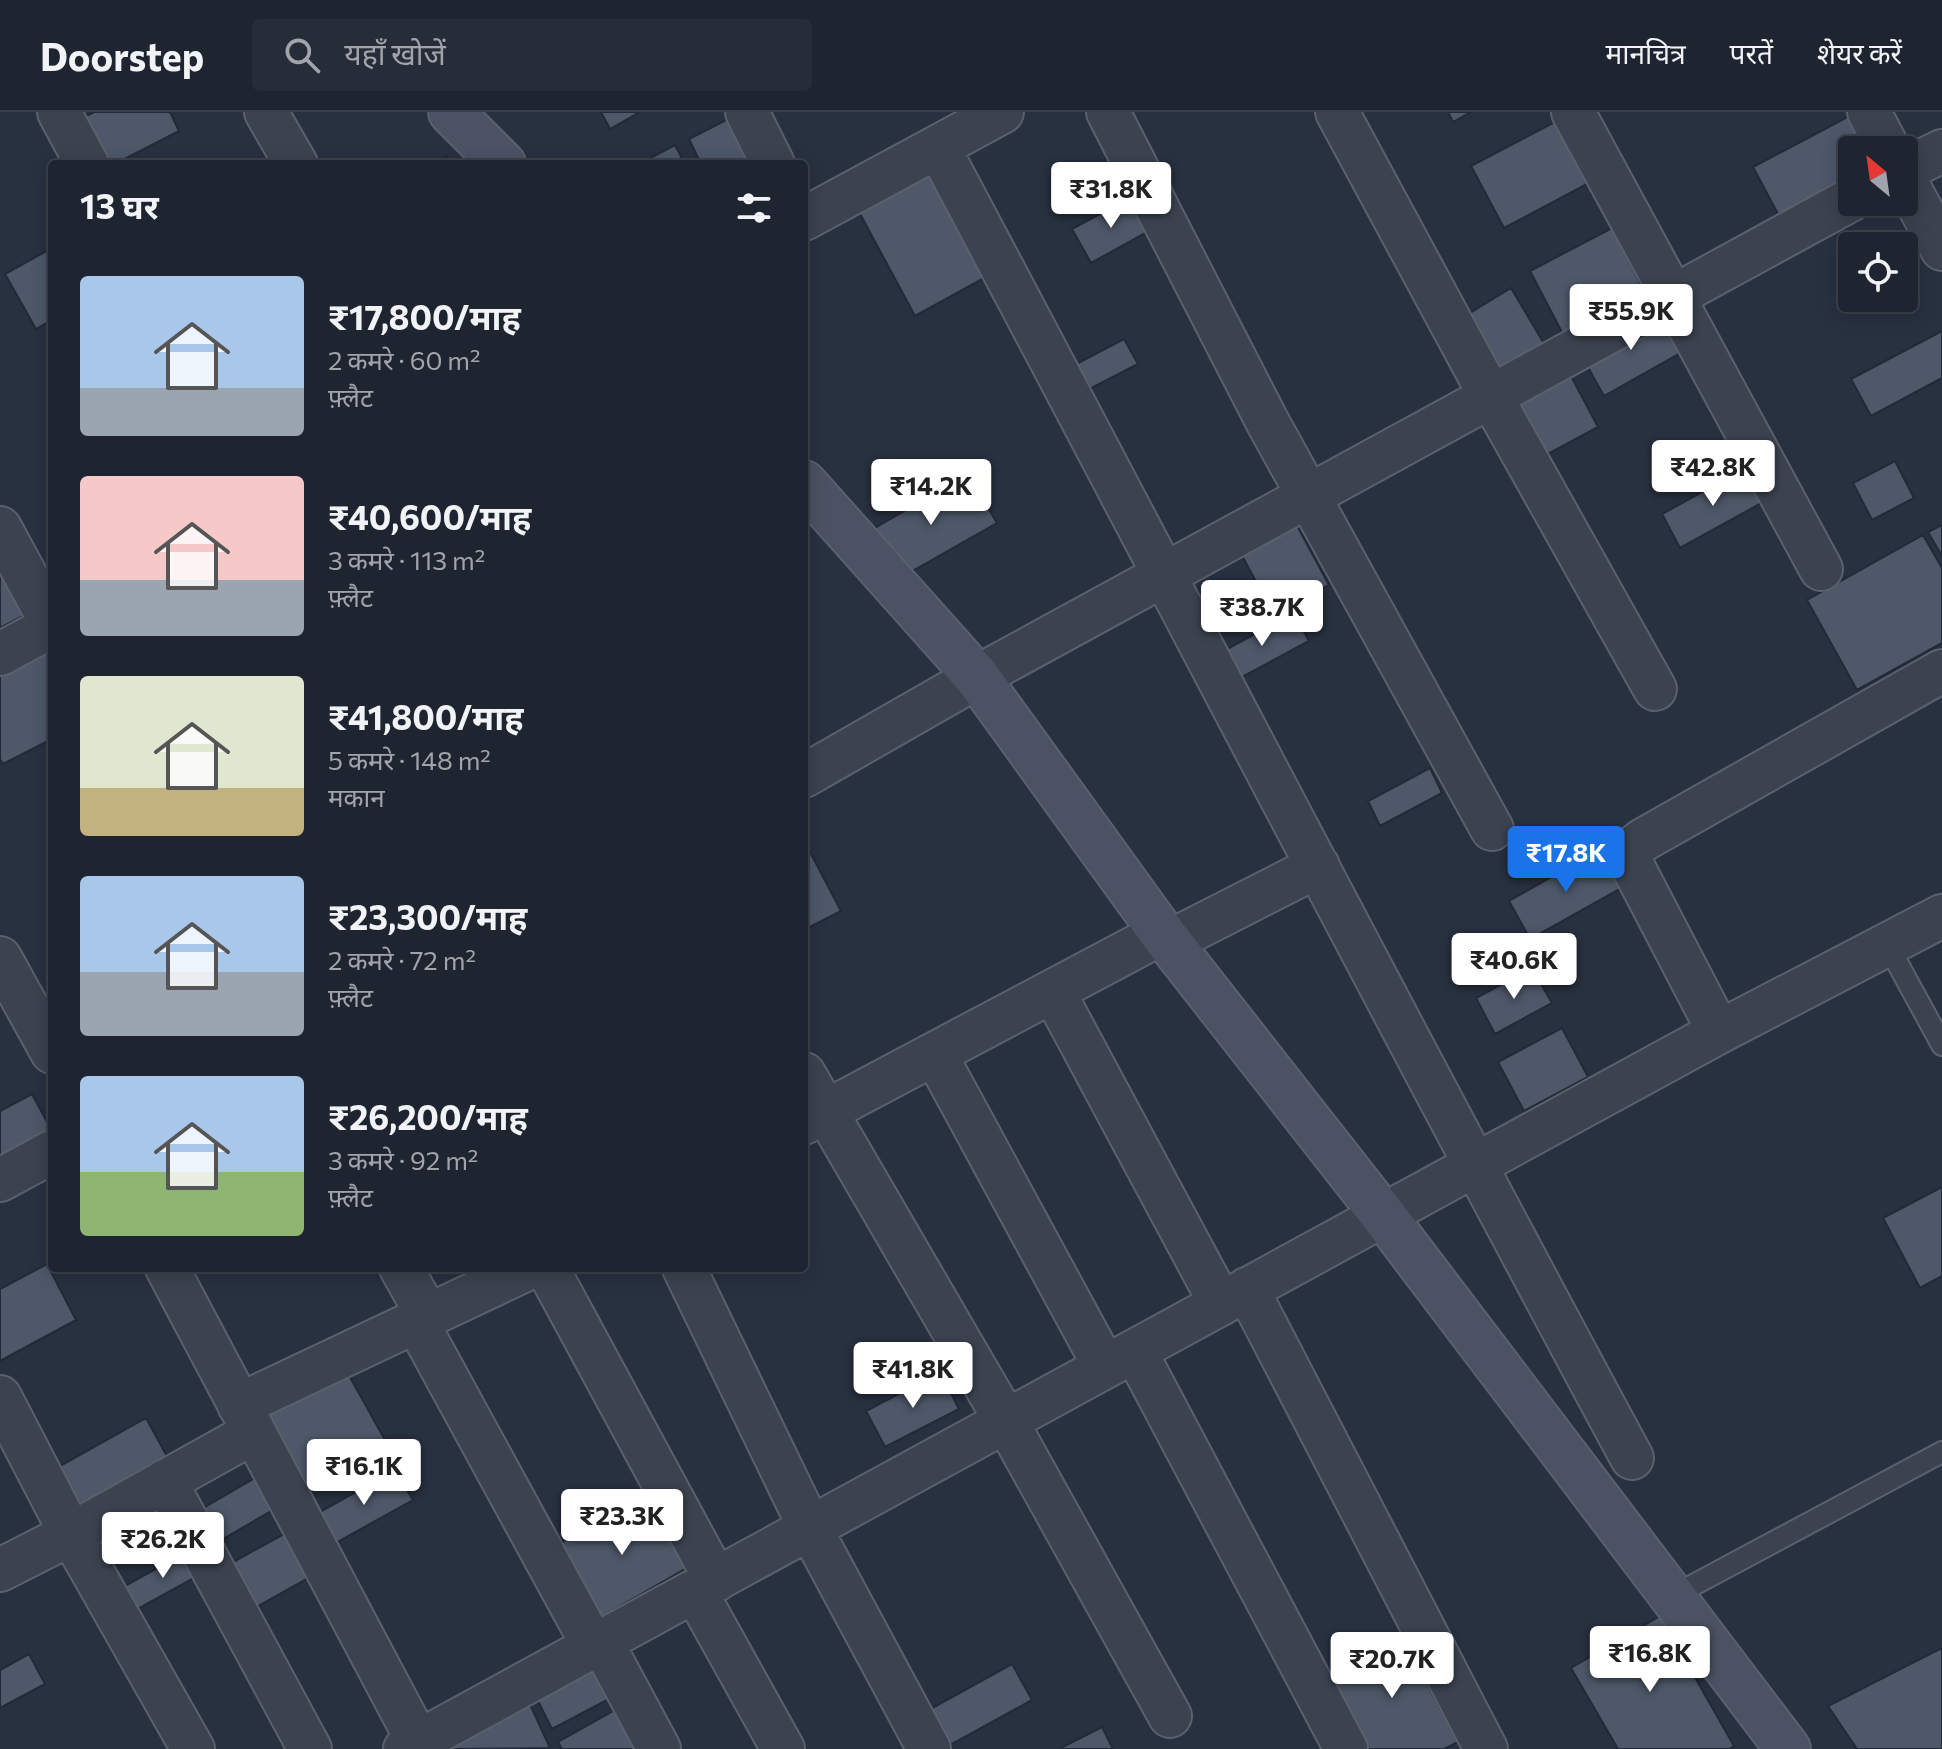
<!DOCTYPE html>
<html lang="hi">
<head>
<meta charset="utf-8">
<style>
  :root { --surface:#1e2530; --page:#262d38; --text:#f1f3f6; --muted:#a1a5ab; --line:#3c424c; --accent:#1a73e8 }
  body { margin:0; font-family:Commissioner,"Noto Sans Devanagari",sans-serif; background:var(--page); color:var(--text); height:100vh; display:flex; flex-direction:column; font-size:30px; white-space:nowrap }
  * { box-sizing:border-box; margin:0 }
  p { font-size:26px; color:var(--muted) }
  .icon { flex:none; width:44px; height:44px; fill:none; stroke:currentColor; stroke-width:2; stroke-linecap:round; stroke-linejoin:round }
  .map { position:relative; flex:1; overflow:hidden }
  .panel { position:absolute; left:48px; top:48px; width:760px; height:1112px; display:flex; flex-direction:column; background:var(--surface); border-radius:8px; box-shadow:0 4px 20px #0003,0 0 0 2px var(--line) }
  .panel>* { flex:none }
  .needle { width:52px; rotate:331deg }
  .fabs { position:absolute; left:1838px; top:24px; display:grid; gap:16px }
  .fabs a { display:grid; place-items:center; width:80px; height:80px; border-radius:8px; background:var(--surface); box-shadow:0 4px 20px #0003,0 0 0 2px var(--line); font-size:40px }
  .price { position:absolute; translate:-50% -68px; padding:0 18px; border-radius:8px; background:#fff; color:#222; font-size:26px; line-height:52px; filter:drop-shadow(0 2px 4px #0008) }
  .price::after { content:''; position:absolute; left:50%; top:48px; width:24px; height:18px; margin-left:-12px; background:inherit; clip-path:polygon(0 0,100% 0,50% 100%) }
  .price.on { background:var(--accent); color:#fff }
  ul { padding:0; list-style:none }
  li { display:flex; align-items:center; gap:24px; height:200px; padding:0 32px }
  li span { display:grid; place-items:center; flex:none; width:224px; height:160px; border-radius:8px; color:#555 }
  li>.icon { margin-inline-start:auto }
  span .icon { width:96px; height:96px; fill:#fffc; stroke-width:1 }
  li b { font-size:34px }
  h2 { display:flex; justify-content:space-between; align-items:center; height:96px; padding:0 32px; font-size:34px }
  header { display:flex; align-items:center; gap:48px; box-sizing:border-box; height:112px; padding:0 40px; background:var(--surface); border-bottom:2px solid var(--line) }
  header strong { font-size:38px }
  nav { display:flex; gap:44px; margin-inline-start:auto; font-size:28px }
  .search { width:560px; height:72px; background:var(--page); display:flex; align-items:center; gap:20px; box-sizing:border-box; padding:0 28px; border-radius:8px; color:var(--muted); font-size:30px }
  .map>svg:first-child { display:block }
  .building { fill:#4e5869; stroke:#222a38; stroke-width:2 }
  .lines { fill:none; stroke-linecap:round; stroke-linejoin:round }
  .lane-casing { stroke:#5a616d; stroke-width:24 }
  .street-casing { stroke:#5a616d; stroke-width:46 }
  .secondary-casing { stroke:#5a616d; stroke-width:48 }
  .lane { stroke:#3c4350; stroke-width:20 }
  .street { stroke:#3c4350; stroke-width:42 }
  .secondary { stroke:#4a5263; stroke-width:44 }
</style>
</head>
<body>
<header>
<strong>Doorstep</strong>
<div class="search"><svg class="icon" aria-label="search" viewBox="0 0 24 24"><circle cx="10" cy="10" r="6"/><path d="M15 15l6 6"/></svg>यहाँ खोजें</div>
<nav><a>मानचित्र</a><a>परतें</a><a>शेयर करें</a></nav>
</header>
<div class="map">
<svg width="1942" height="1637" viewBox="0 0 1942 1637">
  <rect width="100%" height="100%" fill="#283140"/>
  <path class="building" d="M94,0h76l9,19 -64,33h-26l-20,-39z
    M601,0h39l-30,17z
    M1448,0h23l-18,10z
    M1857,0l20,38h-25v41l-67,36 -32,-60z
    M732,5l24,47h-55l-12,-25z
    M1555,10l32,62 -83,44 -33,-62z
    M675,33l10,19h-46z
    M446,44l5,8h-18z
    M930,60l56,105 -71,39 -57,-106z
    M1131,85l18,34 -58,32 -19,-34z
    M1612,116l34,66 -82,42 -34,-65z
    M52,136v72l-16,9 -31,-55z
    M1511,176l35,59 -47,28 -34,-59z
    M1658,197l24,43 -78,44 -24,-43z
    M1942,219v47l-71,38 -20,-37z
    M1124,227l14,25 -64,33 -13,-25z
    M1563,249l35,66 -63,34 -35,-66z
    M1895,349l19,37 -42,22 -19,-37z
    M1746,356l19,33 -85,47 -18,-34z
    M968,362l29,49 -97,55 -39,-42z
    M1288,397l41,76 -55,30 -41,-76z
    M1942,413v31l-14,-24z
    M1923,423l19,33v75l-85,47 -50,-90z
    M5,460l22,42 -27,14v-53z
    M1294,501l15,28 -80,43 -15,-28z
    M47,537l5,10v80l-49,25 -3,-5v-86z
    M1430,656l12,25 -62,33 -12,-25z
    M1601,737l22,38 -93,52 -21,-38z
    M810,740l31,59 -37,19v-75z
    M1532,856l20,35 -57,31 -19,-36z
    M1562,916l26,49 -64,34 -26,-49z
    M32,982l20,37 -52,34v-54z
    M1942,1075v89l-22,12 -37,-70z
    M47,1152l29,56 -76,41v-72z
    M346,1258l44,79 -80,44 -43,-79z
    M940,1260l19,37 -74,38 -19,-36z
    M146,1306l23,42 -91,50 -23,-41z
    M395,1358l18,30 -81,45 -17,-30z
    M255,1366l18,32 -69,40 -18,-32z
    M654,1377l43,73 -108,62 -42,-73z
    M293,1417l24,44 -75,42 -25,-44z
    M192,1437l13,23 -71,39 -13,-23z
    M1660,1504l74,130 -5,3h-111l-47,-81z
    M1400,1521l58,109 -14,7h-75l-41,-77z
    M1942,1536v101h-85l-29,-43z
    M29,1542l16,30 -45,24v-38z
    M1012,1552l20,36 -89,49 -29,-31z
    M591,1553l18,34 -57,30 -17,-34z
    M528,1588l22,48 -104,1z
    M615,1598l22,39h-75l-4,-7z
    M1102,1615l11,22h-54z"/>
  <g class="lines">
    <g class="lane-casing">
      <path id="lane" d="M1887,832l55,101
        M1671,1485l271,-145"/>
    </g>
    <g class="street-casing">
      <path id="street" d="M59,0l28,52
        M266,0l30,52
        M747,0l26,52
        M1108,0l159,309 225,408
        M1337,0l153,283 165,294
        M1573,0l248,457
        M1869,0l20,38
        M938,35c232,436 459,876 694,1311
        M1904,58l38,-19
        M1904,66l38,71
        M804,107l198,-107
        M0,416l52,96
        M0,542l52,-28
        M804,664l173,-99 875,-478
        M1169,830l149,-76
        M0,846l52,94
        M1053,879l168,313
        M1719,920l-87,-167 1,-17 10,-8 299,-169
        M935,942l170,313
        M804,962l202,347 164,295
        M804,1011l358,-190
        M0,1068l52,-28
        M167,1156l255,481
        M401,1156l27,48
        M547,1156l169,312
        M684,1156l126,260 119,221
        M1247,1177l239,460
        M416,1209l178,326
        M1135,1239l211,398
        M0,1285l71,137 122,215
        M239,1293l290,-137
        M165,1369l145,268
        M0,1458l71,-36 183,-102
        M695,1479l88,158
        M602,1531l57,106
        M405,1637l1314,-717 223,-116"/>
    </g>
    <g class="secondary-casing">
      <path id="secondary" d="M451,0l52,52
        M804,371l173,194 185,256 221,282 405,534"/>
    </g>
    <use href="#lane" class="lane"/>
    <use href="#street" class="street"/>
    <use href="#secondary" class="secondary"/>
  </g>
</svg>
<div class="fabs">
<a><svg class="needle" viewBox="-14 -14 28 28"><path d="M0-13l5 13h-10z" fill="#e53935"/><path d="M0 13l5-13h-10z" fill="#a1a5ab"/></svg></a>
<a><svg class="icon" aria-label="locate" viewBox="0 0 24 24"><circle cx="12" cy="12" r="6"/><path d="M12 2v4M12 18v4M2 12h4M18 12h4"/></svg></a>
</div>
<b class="price" style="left:1111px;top:118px">₹31.8K</b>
<b class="price" style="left:1631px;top:240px">₹55.9K</b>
<b class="price" style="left:1713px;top:396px">₹42.8K</b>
<b class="price" style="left:931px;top:415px">₹14.2K</b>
<b class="price" style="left:1262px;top:536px">₹38.7K</b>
<b class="price on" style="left:1566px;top:782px">₹17.8K</b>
<b class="price" style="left:1514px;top:889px">₹40.6K</b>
<b class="price" style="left:913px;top:1298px">₹41.8K</b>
<b class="price" style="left:364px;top:1395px">₹16.1K</b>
<b class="price" style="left:622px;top:1445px">₹23.3K</b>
<b class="price" style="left:163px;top:1468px">₹26.2K</b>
<b class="price" style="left:1650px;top:1582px">₹16.8K</b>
<b class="price" style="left:1392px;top:1588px">₹20.7K</b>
<section class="panel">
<h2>13 घर<svg class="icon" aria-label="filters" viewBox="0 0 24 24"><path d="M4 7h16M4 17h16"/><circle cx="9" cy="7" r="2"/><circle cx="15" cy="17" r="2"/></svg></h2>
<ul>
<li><span style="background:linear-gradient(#a9c7e8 70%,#9aa5b1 0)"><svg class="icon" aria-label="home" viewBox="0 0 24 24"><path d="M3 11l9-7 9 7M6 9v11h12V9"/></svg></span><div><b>₹17,800/माह</b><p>2 कमरे · 60 m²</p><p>फ़्लैट</p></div></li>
<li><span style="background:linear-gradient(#f6c9c9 65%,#9aa5b1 0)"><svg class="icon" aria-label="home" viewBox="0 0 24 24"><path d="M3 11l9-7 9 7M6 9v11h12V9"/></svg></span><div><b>₹40,600/माह</b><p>3 कमरे · 113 m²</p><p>फ़्लैट</p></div></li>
<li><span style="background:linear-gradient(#dfe7d0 70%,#c2b280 0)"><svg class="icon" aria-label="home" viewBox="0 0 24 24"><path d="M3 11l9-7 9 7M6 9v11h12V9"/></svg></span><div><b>₹41,800/माह</b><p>5 कमरे · 148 m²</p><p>मकान</p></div></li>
<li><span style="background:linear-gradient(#a9c7e8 60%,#9aa5b1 0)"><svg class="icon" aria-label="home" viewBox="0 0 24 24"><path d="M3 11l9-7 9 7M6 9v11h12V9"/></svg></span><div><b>₹23,300/माह</b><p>2 कमरे · 72 m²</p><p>फ़्लैट</p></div></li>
<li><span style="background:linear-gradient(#a9c7e8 60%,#8fb573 0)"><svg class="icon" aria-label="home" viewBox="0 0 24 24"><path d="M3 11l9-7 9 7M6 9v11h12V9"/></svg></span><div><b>₹26,200/माह</b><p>3 कमरे · 92 m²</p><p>फ़्लैट</p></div></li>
</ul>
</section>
</div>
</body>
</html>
